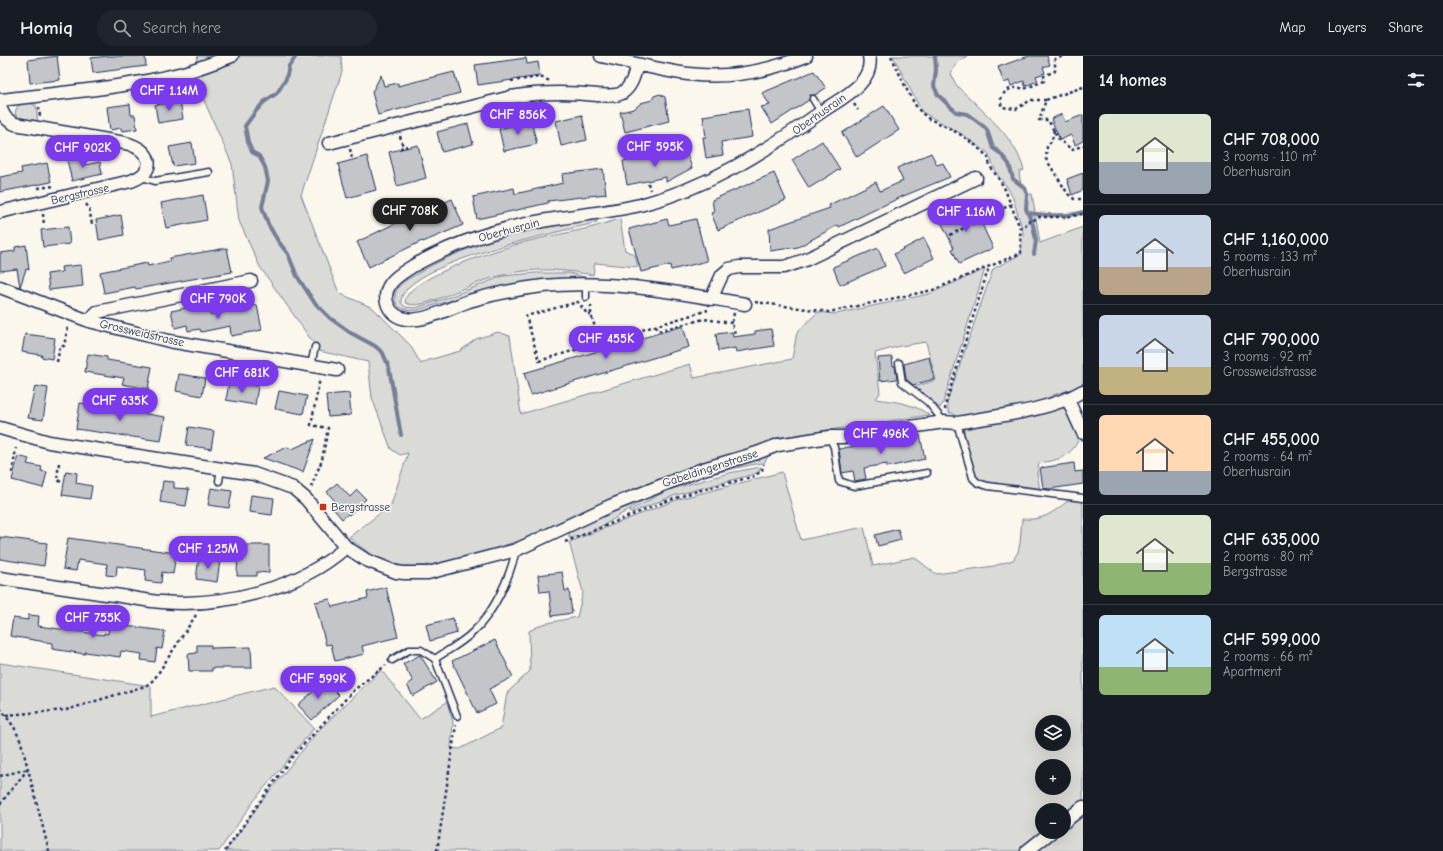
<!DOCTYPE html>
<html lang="en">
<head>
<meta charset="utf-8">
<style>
  :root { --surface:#171b24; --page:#20242c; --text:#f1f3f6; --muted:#9ea1a6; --line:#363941; --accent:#7c3aed }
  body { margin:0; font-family:"Comic Neue",sans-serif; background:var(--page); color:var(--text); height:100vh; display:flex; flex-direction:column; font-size:15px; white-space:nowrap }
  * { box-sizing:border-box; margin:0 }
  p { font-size:13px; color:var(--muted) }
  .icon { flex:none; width:22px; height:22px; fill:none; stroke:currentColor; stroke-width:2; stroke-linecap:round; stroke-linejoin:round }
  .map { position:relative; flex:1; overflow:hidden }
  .side { display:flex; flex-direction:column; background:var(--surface); width:360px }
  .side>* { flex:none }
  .tools { position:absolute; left:1035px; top:659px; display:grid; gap:8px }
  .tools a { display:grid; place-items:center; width:36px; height:36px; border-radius:50%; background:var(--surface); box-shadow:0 4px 16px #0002; font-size:20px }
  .price { position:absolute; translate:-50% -34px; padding:0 9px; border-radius:14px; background:var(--accent); color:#fff; font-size:13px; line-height:26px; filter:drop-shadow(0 1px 2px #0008) }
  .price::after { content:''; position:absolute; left:50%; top:24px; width:12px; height:9px; margin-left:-6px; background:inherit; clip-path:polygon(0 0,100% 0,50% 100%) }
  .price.on { background:#222; color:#fff }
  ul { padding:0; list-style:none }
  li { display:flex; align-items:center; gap:12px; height:100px; padding:0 16px }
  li+li { border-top:1px solid var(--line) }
  li span { display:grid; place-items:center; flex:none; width:112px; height:80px; border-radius:6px; color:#555 }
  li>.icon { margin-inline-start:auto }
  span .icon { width:48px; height:48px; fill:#fffc; stroke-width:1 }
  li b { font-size:17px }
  h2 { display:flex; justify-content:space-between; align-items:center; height:48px; padding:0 16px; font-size:17px }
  header { display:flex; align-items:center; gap:24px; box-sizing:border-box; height:56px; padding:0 20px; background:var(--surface); border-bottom:1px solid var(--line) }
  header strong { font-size:19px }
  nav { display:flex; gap:22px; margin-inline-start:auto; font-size:14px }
  .search { width:280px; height:36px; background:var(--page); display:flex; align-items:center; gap:10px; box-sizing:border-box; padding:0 14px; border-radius:22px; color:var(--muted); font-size:15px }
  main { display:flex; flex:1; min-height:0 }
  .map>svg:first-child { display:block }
  .green { fill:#dadad7; stroke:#7a849a; fill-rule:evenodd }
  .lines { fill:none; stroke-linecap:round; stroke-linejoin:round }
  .stream { stroke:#747e96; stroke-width:4 }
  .building { fill:#c3c5c9; stroke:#1b2f5e }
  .service-casing { stroke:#1b2f5e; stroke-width:9 }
  .minor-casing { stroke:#1b2f5e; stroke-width:15 }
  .path { stroke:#1b2f5e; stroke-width:2.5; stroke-dasharray:3 3; stroke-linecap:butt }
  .service { stroke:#fbf7ec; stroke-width:6 }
  .minor { stroke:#fbf7ec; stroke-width:12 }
  .poi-dot { fill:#c8321e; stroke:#fbf7ec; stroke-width:1.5 }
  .labels { text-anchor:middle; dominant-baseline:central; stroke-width:3; stroke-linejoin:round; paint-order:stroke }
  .street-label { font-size:12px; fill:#1b2f5e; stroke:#fbf7ec }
  .poi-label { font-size:12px; fill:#1b2f5e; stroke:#fbf7ec; text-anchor:start }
</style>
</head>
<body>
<header>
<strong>Homiq</strong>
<div class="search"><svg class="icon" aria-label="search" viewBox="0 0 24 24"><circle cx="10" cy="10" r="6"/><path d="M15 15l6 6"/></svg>Search here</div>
<nav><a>Map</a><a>Layers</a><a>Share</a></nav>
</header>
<main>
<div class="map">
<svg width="1083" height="795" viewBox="0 0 1083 795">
  <rect width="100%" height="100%" fill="#fbf7ec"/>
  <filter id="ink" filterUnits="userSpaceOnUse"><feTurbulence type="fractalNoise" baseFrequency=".025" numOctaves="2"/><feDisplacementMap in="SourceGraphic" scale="8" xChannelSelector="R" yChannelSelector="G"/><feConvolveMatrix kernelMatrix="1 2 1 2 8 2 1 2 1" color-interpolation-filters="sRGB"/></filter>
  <g filter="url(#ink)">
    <path class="green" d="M198,0h143l1,16 -41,123 38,98 34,15 37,37 11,19 8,-4 31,-9 16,-12 22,-7 12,4 11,78 169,-50 4,14 98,-19 5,-27 21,-20 17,2 94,-20 56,-25 -42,134 -3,5 -26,-21 22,-7 -10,-38 -26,4 -25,7 5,40 -4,6c20,3 37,4 53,16l-153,23v3l-251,101h-10c-30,10 -80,27 -110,24 -21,-2 -41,-15 -56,-29l42,-32 17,-52 -8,2 -9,-6 -19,-51 -4,-36 -49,-11 -59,-84 -21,-46 -7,-57 -40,-91z
      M893,0h74l-7,4 -9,13c5,16 11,17 22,28 21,21 43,40 51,69l-5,2 2,13 5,10 6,-1 8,49 43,-16v159l-27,8 -14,7 -38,9 -46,7 -6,-4h-3l-2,-9 1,-5 45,-130 28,-15 2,-22 -10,-34 -6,-11 -10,-13 -9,-21 -28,-20 -38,-21z
      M32,47l1,2h3l2,19 -18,-4 -5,-6c1,-10 8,-12 17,-11z
      M597,163v3l-3,1c-32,9 -193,40 -193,79l4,5 10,1 29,-9 59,-23 32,-3h34l19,5c-62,0 -112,15 -170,32 -5,1 -10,1 -15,-1 -5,-2 -8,-6 -8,-12 0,-12 13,-18 22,-23 55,-34 117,-46 180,-55z
      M620,163l5,31 10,5 3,12 -43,-4 -2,12c-49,-9 -81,-7 -128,13 -12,4 -50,24 -60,14 0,-24 98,-54 120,-60 22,-6 45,-9 68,-15 9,-2 18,-6 27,-8z
      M1055,351c3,0 6,-1 9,1 7,4 14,25 14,33 -10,18 -21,19 -39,22l-2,10 3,18 -59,-10 -5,-5 -12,-40v-7l2,-3z
      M769,399l-5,8h-3c-31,6 -78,16 -106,31 -25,12 -58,41 -86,44v-4l5,-7 91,-41z
      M761,411l-2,5 -5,2 -81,22 -42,17 -2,-2 39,-21 61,-17z
      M782,416l19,68 63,-13 9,39 41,-9 22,17 58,-8 19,-6 5,-8 2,-9 2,-24c21,2 30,-6 46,-18l4,-1 11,1v304l-19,14v-9h-22v22l-17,13 -6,6h-793l34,-48 58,-72 63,-61 39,49 27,-17 6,20 -2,26 9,1 41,-21 6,-35 23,-22 -1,-40 14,-7 34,-7 6,-25 -14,-50 110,-43zM1042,666h22v22h-22zM1042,710h22v22h-22z
      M0,607l151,23v31l123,-31 40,42 -58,70 -37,53h-219z
      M1083,755v40h-51l24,-19h8v-6z"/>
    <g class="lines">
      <path class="stream" d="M296,0l-7,10 -3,13 -9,14 -13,9 -8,9 -11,15 3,16 4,10 7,4 6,11 3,14 -6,26 6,17 10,17 10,13 9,22 17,26 16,16 21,15 24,13 8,7 6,15 12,67
        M935,0l1,14 -2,16 4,9 18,17 11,2 15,11 5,5 6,18 7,5 9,11 4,15 12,9 2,6 -1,15 7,16 3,15 -2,14
        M1028,157c15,2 41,4 55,-1"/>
    </g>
    <path class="building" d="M57,0l3,24 -30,3 -2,-23z
      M108,0h37l1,10 -53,7 -2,-15z
      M1029,0h18l3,9 -7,2 2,6 -9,3 2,5 -13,5 -1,-5 -13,5 -2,-5 -5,2 -6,-16z
      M526,2l1,6 11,-2 2,14 -62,9 -3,-20z
      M814,15l12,17 -11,7h-5l-1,5 -37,24 -11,-17 9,-2 -8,-12z
      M454,16l6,21 -82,22 -6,-23 9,-17 3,11 14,-3v3z
      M660,38l5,3 4,24 -44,11 -5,-20 14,-3 7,-6 11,-3 2,-4z
      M180,45l3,18 -25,4 -3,-18z
      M130,48l1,11h4l2,14 -15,2 -1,-3 -11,2 -3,-23z
      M884,50l15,24 -42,27 -15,-24z
      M748,53l4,28 -31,5 2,13 -17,3 -3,-21h3l-3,-21z
      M1062,58l3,8 18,-7v26l-8,4 -4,-10 -11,5 -9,-21z
      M582,59l5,25 -26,6 -5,-25z
      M531,65l6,23 -33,7 -5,-22z
      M468,68l5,20 -31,8 -5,-20z
      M822,85l18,28 -31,19 -17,-28z
      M192,87l3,20 -22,3 -4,-19z
      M418,89l8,33 -29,8 -8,-34z
      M667,96l2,9 18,-7 5,14 -26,14v-5l-39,8 -4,-24z
      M931,97l6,12 6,-2 7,14 -49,20 -62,30 -1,-2 -40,22 -28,4 -1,-22 61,-21 -1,-3 47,-23 4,9 23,-10 -6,-13z
      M367,100l9,34 -29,8 -9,-34z
      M80,101l1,5 3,-1 1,4 15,-3 2,12 -30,7 -5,-21z
      M47,107l4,19 -51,10v-15l22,-4 -1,-5z
      M603,113l3,25 -58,7v2l-71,16 -4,-22 41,-9 1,6 48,-11 -1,-9z
      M774,117l12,27 -68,30 -7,-17 3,-1 -2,-12z
      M1083,117v17l-11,5 -5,-16z
      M203,139l4,25 -41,8 -5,-25z
      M452,143l11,26 -40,17 -1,-1 -53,26 -12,-25 41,-20z
      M974,146l7,15 -2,1 14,30 -34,16 -7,-15 2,-1 -15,-30z
      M121,159l3,20 -25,5 -3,-20z
      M667,163l2,6 27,-6 11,42 -36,9 -1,-5 -29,7 -12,-43z
      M68,171l2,17 -27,3 -2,-17z
      M924,182l10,20 -30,15 -10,-19z
      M26,189l3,25 -3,-1 -6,18 -3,-18 -17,2v-18l15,-2v-4z
      M227,192l5,24 -96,17 -1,-2 -31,6 -4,-21 47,-9 1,3 22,-5 -1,-3z
      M878,192l7,18 -45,19 -7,-18z
      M81,209l2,21 -34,4 -2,-16 15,-2 -1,-5z
      M207,248l3,11 47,-10 5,25 -31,6 -1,-10 -29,6 -1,-3 -12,2 -1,-6 -12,3 -4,-17z
      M683,270l6,21 -158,48 -7,-22z
      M771,273l3,17 -38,6 -1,-4 -17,3 -2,-17 16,-2 1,5 22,-3v-3z
      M25,278l30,4 -3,21 -11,-2 1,-2 -20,-3z
      M88,298l19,3v3l45,7 -4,22 -26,-5 2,-6 -39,-6z
      M892,301l1,9h2l2,13 -17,2 -2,-23z
      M929,301l5,22 -21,6 -7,-6 -2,-15z
      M179,318l26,4 -3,18 -26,-5z
      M229,327l29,3 -3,19 -29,-5z
      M35,330l13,2 -5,32 -15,-2z
      M279,335l28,5 -4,18 -28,-5z
      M349,337l2,22 -23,2 -2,-22z
      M80,347l85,14 -4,24 -85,-12z
      M189,371l25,4 -3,18 -25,-4z
      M920,379l5,24 -38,8v-3l-23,4 2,11 -11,2 -2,-10 -11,2 -3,-24 32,-6 1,2z
      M315,383l-12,33 -40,-14 24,-11 5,2z
      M18,400l11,3 -2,5 15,3 -1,4 6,1 -4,16 -31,-8z
      M1074,407l1,9 8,-1v13l-34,5 -6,-1 -3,-20z
      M66,415l11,2 -1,10 16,3 -2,13 -28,-4z
      M163,425l11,1v6l15,1 -3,17 -26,-4z
      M337,427l13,14 7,-7 9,9 -17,16 -1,-1 -6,5 -12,-14 5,-4 -8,-9z
      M211,432l21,3 -3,17 -21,-3z
      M251,439l23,3 -2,17 -23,-3z
      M898,473l3,11 -23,6 -3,-11z
      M0,481l47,6 -3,23 -44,-7z
      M68,482l108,15 -3,21 -11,-2 -1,11 -16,-2 1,-11 -29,-4 -1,10 -10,-1 1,-11 -29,-4 -2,11 -13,-2z
      M238,489h31v28l-12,-1v4h-20z
      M199,501l21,3 -3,22 -21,-3z
      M562,516l3,19 4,-1 3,23 -20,3 -3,-25 -9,1 -2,-17z
      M386,531l12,50 -36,9 2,8 -29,7 -4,-17 -5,1 -11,-43 15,-3 2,8 36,-9 -1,-6z
      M28,559l11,1 -1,10 66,9v-2l4,1 1,-7 9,1v-3l47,6 -3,18 -5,-1 -2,14 -14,-2 1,-6 -21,-3 -1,6 -35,-5v2l-33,-5v-6l-42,-7 3,-18 15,2z
      M453,562l4,15 -27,8 -4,-16z
      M495,584l18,37 -24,12 7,15 -19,9 -25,-52z
      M197,589h14v3l40,-1 1,21h-40v3h-23l-1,-17 9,-1z
      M420,599l17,27 -24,14 -6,-11 6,-4 -10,-17z
      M325,625l14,14 -27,25 -14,-15z"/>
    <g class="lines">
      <g class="service-casing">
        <path id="service" d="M159,22l3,15
          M813,43l8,13
          M142,121l13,4 54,-9
          M586,228v13
          M899,307l3,19 26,20 16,20
          M311,309l4,-18
          M957,367l16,55 5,5 10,3 95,12
          M829,381l5,10 5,34 15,5 73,-13
          M219,425l2,-13
          M435,603c13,-9 27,-16 38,-27 21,-19 37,-55 43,-82
          M392,604l17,-10h12l14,9 22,57"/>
      </g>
      <g class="minor-casing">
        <path id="minor" d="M601,0c28,6 58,14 87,18 40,5 81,-3 118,-18
          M0,44c61,-7 124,-12 183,-27 17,-5 33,-11 49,-17
          M0,49c2,10 6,15 15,19l110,19c26,6 34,28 6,38l-131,31
          M329,87l182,-46c29,-5 57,-5 87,-2 7,0 17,2 24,-2 10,-7 12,-17 15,-29
          M0,231l89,34 80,20 168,29
          M711,243l11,-24 7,-6 10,-2h45l21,-7 171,-82
          M745,248c-66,-11 -134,-25 -202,-18 -25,3 -50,8 -74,15 -17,6 -46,22 -63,18 -17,-3 -26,-21 -15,-36 5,-7 14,-12 22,-17 44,-25 97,-41 148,-48 26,-4 53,-7 79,-13 70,-18 126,-54 184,-95 18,-12 51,-28 45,-54
          M89,265l8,-9 154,-31
          M1068,344l15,33
          M0,372l49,14 205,32 39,14 13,11 40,48 20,13 30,12 8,1h24l88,-23 94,-44 93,-37 54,-16 21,-8 51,-8h14l101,-15 13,1c41,-8 90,-11 126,-32
          M0,522c38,6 76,12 114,17 16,2 32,6 48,7 60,5 138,-13 184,-55
          M1064,766l19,-15
          M1027,795l24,-19"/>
      </g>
      <path class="path" d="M511,25l29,-4 10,4
        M1083,31l-37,13 -7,20h9l11,20 14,10 10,-5
        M1046,44h-15l-15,9 -14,-2c-6,-13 10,-23 22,-18l20,-8v-5l11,-5v-12l9,-3
        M854,48l4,6
        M39,51l1,10
        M1054,74l-2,10 -5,7 -1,12 22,35 6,5h9
        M400,80l3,11
        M350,93l2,10
        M401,93v-1l5,-2v2
        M648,127l2,7
        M38,132l17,-2
        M86,148l3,4 3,16
        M43,158l1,11
        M1020,172l5,-1 2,-6h6l4,-4h30l16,-3
        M950,179l62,-31
        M755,246l74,10 104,-22 88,-37 -1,-25 -16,-41 -14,-21 -2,-9 -13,-12 -14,-10 -14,-8 -18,-8 -6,-5 -6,-6 -10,-18 -16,-34
        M591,249v10l9,28
        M734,257l-2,10 3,12
        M591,259h-3l-10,-13 -52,14 13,45 169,-51
        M656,270l2,5 46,-12 28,4
        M57,306l3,-16h4l4,-20
        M945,354l1,-8 43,-135
        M59,407l-2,16 4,3
        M12,417l4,-25
        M311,431l11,-27 6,-32 -17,-3 9,-47
        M565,486l102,-41 27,-9 61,-16 7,-6 2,-6
        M0,652l14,19 7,15 28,109
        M6,659l60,-5 76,-23 7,-3 6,-6 41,-63
        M0,720l28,-7
        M0,748l28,-35
        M225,795l67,-94 62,-67 32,-25
        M437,795l19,-126"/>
      <use href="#service" class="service"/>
      <use href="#minor" class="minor"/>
    </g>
  </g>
  <rect class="poi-dot" x="319" y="447" width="8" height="8" rx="2"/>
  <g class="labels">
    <g class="street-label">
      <text transform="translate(819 58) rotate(-35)">Oberhusrain</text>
      <text transform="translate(80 138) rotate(-13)">Bergstrasse</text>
      <text transform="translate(509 174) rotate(-15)">Oberhusrain</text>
      <text transform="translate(142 277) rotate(13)">Grossweidstrasse</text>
      <text transform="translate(710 412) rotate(-18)">Gabeldingenstrasse</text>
    </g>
    <g class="poi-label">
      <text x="331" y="451">Bergstrasse</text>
    </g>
  </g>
</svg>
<div class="tools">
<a><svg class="icon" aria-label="layers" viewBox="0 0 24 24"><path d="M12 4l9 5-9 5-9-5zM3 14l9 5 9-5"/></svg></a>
<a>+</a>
<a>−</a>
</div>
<b class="price" style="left:169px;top:56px">CHF 1.14M</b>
<b class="price" style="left:518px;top:80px">CHF 856K</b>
<b class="price" style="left:655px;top:112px">CHF 595K</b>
<b class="price" style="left:83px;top:113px">CHF 902K</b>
<b class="price on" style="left:410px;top:176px">CHF 708K</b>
<b class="price" style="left:966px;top:177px">CHF 1.16M</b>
<b class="price" style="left:218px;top:264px">CHF 790K</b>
<b class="price" style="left:606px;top:304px">CHF 455K</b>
<b class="price" style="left:242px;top:338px">CHF 681K</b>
<b class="price" style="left:120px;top:366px">CHF 635K</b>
<b class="price" style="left:881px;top:399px">CHF 496K</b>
<b class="price" style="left:208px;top:514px">CHF 1.25M</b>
<b class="price" style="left:93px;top:583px">CHF 755K</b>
<b class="price" style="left:318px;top:644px">CHF 599K</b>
</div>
<section class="side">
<h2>14 homes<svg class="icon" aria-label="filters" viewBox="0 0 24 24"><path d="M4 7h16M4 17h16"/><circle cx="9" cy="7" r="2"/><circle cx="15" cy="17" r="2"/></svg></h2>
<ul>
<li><span style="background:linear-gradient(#dfe7d0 60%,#9aa5b1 0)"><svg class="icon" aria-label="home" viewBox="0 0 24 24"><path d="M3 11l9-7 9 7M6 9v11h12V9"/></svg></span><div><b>CHF 708,000</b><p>3 rooms · 110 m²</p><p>Oberhusrain</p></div></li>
<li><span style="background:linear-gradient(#c9d6e8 65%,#b9a48a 0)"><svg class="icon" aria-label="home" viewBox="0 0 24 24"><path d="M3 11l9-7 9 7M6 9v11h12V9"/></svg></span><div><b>CHF 1,160,000</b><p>5 rooms · 133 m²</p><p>Oberhusrain</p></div></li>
<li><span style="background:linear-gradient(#c9d6e8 65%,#c2b280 0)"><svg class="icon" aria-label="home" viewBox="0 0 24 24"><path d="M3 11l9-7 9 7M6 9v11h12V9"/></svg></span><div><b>CHF 790,000</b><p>3 rooms · 92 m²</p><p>Grossweidstrasse</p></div></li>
<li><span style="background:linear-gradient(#ffd9b3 70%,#9aa5b1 0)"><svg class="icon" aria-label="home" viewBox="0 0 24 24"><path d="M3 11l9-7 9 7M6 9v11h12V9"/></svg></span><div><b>CHF 455,000</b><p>2 rooms · 64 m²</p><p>Oberhusrain</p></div></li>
<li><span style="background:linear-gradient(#dfe7d0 60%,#8fb573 0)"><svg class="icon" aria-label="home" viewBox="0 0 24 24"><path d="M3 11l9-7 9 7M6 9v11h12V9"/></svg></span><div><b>CHF 635,000</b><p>2 rooms · 80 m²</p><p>Bergstrasse</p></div></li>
<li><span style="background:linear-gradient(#bfe0f5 65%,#8fb573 0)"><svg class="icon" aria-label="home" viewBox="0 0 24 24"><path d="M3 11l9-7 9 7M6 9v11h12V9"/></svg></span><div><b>CHF 599,000</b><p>2 rooms · 66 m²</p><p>Apartment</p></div></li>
</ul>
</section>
</main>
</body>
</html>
